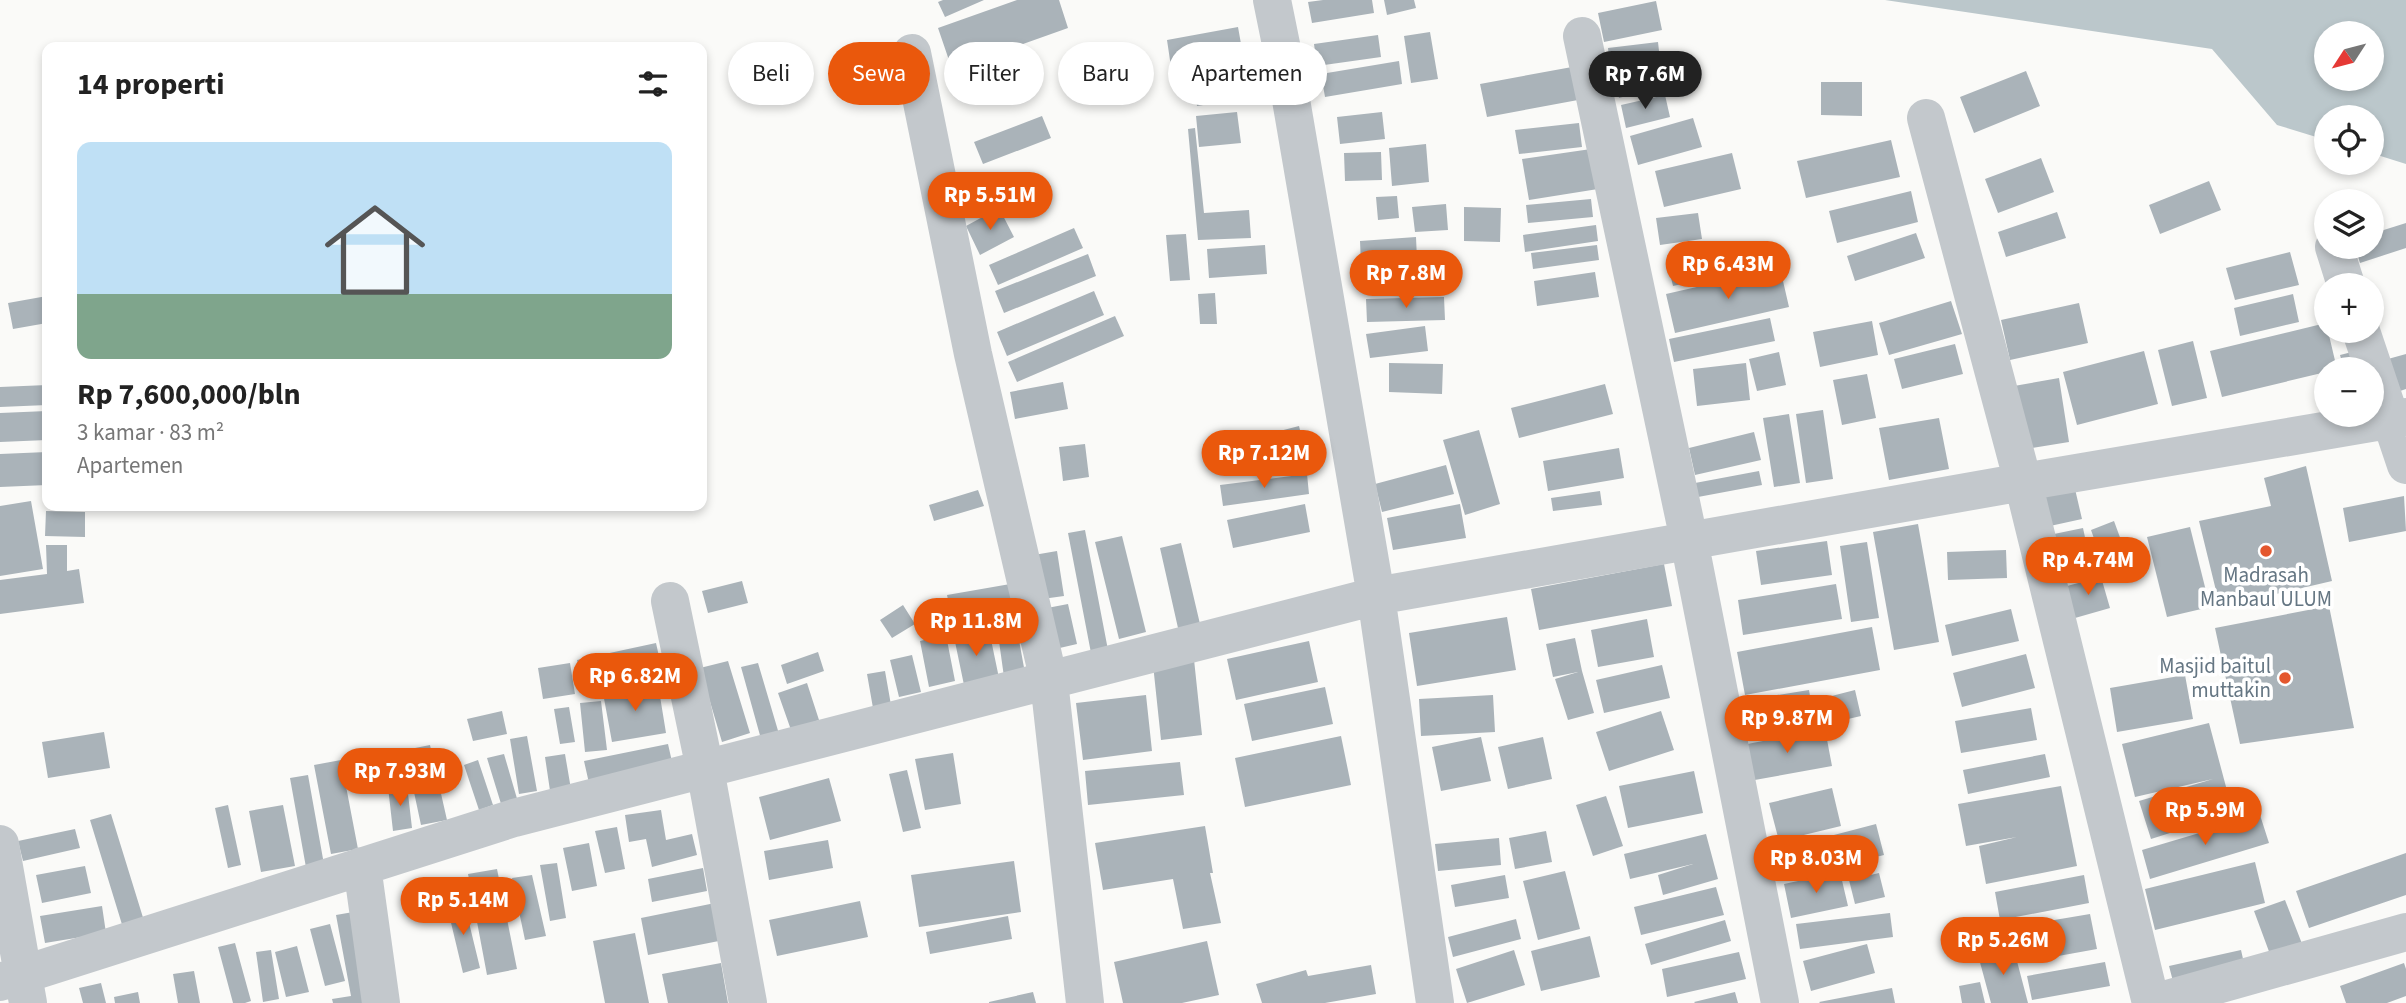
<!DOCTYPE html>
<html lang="id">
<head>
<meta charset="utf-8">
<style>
  :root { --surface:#fff; --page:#f2f2f2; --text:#222; --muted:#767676; --line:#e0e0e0; --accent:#ea580c }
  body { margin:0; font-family:"Source Sans 3",sans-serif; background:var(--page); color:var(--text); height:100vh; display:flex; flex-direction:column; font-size:26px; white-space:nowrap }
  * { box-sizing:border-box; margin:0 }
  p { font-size:23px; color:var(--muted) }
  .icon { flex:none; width:38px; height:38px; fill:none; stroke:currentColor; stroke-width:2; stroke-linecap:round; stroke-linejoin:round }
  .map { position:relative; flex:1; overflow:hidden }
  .drawer { position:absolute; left:42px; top:42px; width:665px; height:469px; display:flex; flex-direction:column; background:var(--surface); border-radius:14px; box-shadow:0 4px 10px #0003 }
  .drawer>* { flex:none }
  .banner { position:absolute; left:728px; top:42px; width:665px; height:63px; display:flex; gap:14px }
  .needle { width:46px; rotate:234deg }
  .controls { position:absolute; left:2314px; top:21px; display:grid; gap:14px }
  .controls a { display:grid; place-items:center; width:70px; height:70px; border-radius:50%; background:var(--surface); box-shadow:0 4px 10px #0003; font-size:35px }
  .price { position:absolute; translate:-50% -60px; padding:0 16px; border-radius:24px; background:var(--accent); color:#fff; font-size:23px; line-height:46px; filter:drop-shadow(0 2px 4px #0008) }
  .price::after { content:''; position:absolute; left:50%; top:42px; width:21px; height:16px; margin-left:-10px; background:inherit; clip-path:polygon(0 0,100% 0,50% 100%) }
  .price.current { background:#222; color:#fff }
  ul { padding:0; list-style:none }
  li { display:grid; align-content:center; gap:14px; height:371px; padding:0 35px }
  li+li { border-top:2px solid var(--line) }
  li span { display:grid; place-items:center; height:217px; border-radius:14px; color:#555 }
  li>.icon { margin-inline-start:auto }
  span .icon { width:126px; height:126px; fill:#fffc; stroke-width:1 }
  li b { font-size:30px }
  h2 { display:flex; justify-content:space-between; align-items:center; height:84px; padding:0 35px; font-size:30px }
  .tag { padding:0 24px; border-radius:32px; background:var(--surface); box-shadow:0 4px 10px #0003; font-size:24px; line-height:63px }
  .tag.current { background:var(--accent); color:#fff }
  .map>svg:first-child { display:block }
  .water { fill:#bbc7cb; fill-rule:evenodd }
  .building { fill:#aab3b9 }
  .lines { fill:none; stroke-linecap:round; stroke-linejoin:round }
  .street { stroke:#c3c8cc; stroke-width:38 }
  .poi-dot { fill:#e4572e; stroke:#fff; stroke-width:2.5 }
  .labels { text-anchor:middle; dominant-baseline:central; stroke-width:7; stroke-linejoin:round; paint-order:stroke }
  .poi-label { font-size:21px; fill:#657683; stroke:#fff }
</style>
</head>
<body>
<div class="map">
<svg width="2406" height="1003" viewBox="0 0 2406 1003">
  <rect width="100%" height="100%" fill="#fafaf8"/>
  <path class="water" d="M1885,0h521v164l-35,-11v-36h-45v23l-49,-15 -65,-76zM2326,33h45v46h-45z"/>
  <path class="building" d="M943,0h41l-39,17 -7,-15z
    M1017,0h42l9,28 -116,41 -14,-41z
    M1323,0h49l2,13 -62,10 -4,-21z
    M1384,0h30l2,8 -29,7z
    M1656,1l6,29 -58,12 -6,-29z
    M1238,27l5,28 -72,12 -4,-27z
    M1430,32l8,47 -27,4 -7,-47z
    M1378,35l3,22 -64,9 -3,-22z
    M1658,42l2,18 -50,6 -2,-18z
    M1399,61l3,23 -77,13 -4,-23z
    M1228,66l6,34 -37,6 -5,-35z
    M1572,67l6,33 -91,17 -7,-33z
    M2026,71l14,35 -66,27 -14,-36z
    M1648,72l5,17 -34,9 -5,-18z
    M1821,82h41v34l-41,-1z
    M1665,95l5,22 -44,11 -5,-23z
    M1237,112l4,31 -42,4 -3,-31z
    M1382,112l3,27 -45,5 -3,-27z
    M1042,116l9,22 -68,26 -9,-22z
    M1693,118l9,29 -64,18 -8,-29z
    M1579,123l3,24 -63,7 -4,-24z
    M1195,128l9,85 45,-3 2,28 -53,2 -10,-111z
    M1891,140l9,37 -94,21 -9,-37z
    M1426,144l3,38 -37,4 -3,-38z
    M1591,149l7,40 -69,11 -7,-41z
    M1381,152l1,28 -37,1 -1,-28z
    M1732,153l9,36 -77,18 -9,-36z
    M2041,158l13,34 -56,21 -13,-34z
    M2209,181l12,29 -61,24 -11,-29z
    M1911,191l7,31 -81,21 -8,-32z
    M1397,196l2,22 -21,2 -2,-23z
    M1591,199l2,18 -65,6 -2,-18z
    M1446,204l2,26 -33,2 -3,-25z
    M1464,207l37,1 -1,34 -36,-1z
    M999,208l15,29 -34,18 -14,-29z
    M2057,212l9,26 -60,19 -8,-25z
    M1698,213l4,26 -42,6 -4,-27z
    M2406,223v25l-46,15 -5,-16h16v-13z
    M1596,225l2,16 -73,11 -2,-17z
    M1074,228l9,20 -85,37 -9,-20z
    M1916,233l9,25 -70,23 -8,-25z
    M1186,234l4,46 -20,1 -4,-46z
    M1416,237l1,22 -56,4 -1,-22z
    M1265,245l2,29 -58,4 -2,-29z
    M1597,245l2,15 -66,9 -2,-16z
    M1727,252l5,21 -59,13 -5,-21z
    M2290,252l9,33 -64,15 -9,-32z
    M1088,254l8,22 -92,37 -9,-22z
    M1780,268l9,39 -114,26 -9,-39z
    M1595,272l4,25 -62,9 -3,-25z
    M1094,291l10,24 -97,41 -10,-24z
    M1215,293l2,31h-17l-2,-30z
    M2293,294l6,28 -59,14 -6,-28z
    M47,296v27l-34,6 -5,-26z
    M1444,297l1,23 -78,2 -1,-23z
    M1951,301l11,33 -73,21 -10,-32z
    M2079,303l9,40 -78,17 -9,-40z
    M1115,316l9,20 -107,46 -9,-20z
    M1770,318l5,23 -101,21 -5,-23z
    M1872,321l6,34 -58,12 -7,-35z
    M2326,323v8h2l9,38h-11v3l-104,25 -12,-46z
    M1425,326l3,25 -58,7 -4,-24z
    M2193,341l14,57 -35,8 -14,-56z
    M1955,344l8,30 -61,15 -8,-30z
    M2364,349l5,20h-25l-4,-14z
    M2144,351l14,53 -81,21 -14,-53z
    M1779,352l7,33 -29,6 -8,-32z
    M2406,354v35l-9,3 -9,-33z
    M1389,363l54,1 -1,30 -53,-2z
    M1746,363l4,37 -53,6 -4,-37z
    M1867,374l9,44 -34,7 -9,-45z
    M2059,378l10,64 -44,7 -11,-63z
    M1063,382l5,27 -53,10 -5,-27z
    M1605,384l8,30 -94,24 -8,-30z
    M47,385v20l-47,2v-20z
    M1823,410l10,69 -27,4 -10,-69z
    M47,411v29l-47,2v-29z
    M1789,414l11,69 -26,4 -11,-69z
    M1939,418l10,51 -60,11 -10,-52z
    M1299,426l8,32 -73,18 -9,-31z
    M1479,430l21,74 -35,11 -22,-75z
    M1754,432l7,28 -66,15 -6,-27z
    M1085,444l4,33 -26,4 -4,-34z
    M1619,448l5,30 -76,13 -5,-30z
    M47,452v33l-47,2v-33z
    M1446,465l8,29 -72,18 -7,-28z
    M2306,466l26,115 -112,26 -21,-86 72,-15 -7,-28z
    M1759,471l3,14 -64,12 -3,-14z
    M1307,474l2,20 -86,12 -3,-21z
    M2075,489l7,30 -32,7 -7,-30z
    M978,490l6,16 -50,15 -5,-16z
    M1600,491l2,14 -49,6 -2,-13z
    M2404,496l2,35 -57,11 -6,-34z
    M31,501l12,68 -43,7v-70z
    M1305,504l5,28 -77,16 -6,-28z
    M1460,504l6,34 -73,12 -6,-32z
    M46,511l39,1v25l-40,-1z
    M2114,521l19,52 -24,8 -18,-51z
    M1918,524l21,118 -45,8 -21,-118z
    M2190,527l20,80 -43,10 -20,-80z
    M2083,528l8,37 -29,6 -8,-37z
    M1085,530l23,120 -17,3 -23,-120z
    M1122,536l24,96 -27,7 -24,-97z
    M1827,541l5,34 -71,10 -5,-34z
    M1867,542l12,76 -28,4 -11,-76z
    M1181,543l19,81 -22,4 -18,-80z
    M46,545h21v26l12,-2 5,34 -84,11v-34l47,-6z
    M2006,550l1,28 -59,2 -1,-28z
    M1057,551l7,45 -29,4 -7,-44z
    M1664,564l8,42 -133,24 -8,-41z
    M2101,577l9,31 -35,10 -8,-32z
    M742,581l6,22 -40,10 -6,-22z
    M1016,583l5,28 -68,12 -6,-28z
    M1836,584l6,35 -99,16 -5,-35z
    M1068,604l9,40 -26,6 -9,-41z
    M903,605l12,19 -23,14 -12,-18z
    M2329,606l25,122 -114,16 -25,-116z
    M2011,609l8,32 -67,15 -7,-31z
    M1507,617l9,53 -99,16 -8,-53z
    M1647,619l7,38 -56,10 -7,-37z
    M1016,624l9,49 -21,4 -7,-50z
    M1872,627l8,43 -135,25 -8,-43z
    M989,630l10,48 -35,7 -10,-48z
    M946,635l9,46 -26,6 -9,-46z
    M1575,638l7,33 12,42 -26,7 -13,-41 23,-7 -25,5 -7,-33z
    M1309,641l9,41 -82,18 -9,-41z
    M656,643l6,27 -79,17 -6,-27z
    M1193,650l9,85 -41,5 -9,-85z
    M818,652l6,19 -37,13 -6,-19z
    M2026,654l9,34 -73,19 -9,-34z
    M912,655l9,37 -22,5 -9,-37z
    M728,661l22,72 -28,9 -22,-74z
    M570,663l5,31 -32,5 -5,-31z
    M758,663l21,71 -18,5 -20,-72z
    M1662,665l8,33 -66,15 -8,-33z
    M885,671l6,34 -18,3 -6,-34z
    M2185,675l8,44 -76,13 -7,-44z
    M807,683l12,37 -28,10 -13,-37z
    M658,684l8,49 -54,9 -9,-49z
    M1325,687l8,37 -81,17 -8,-37z
    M1809,690l6,35 -63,11 -6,-36z
    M1855,690l6,26 -39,9 -6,-25z
    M1146,695l6,56 -69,9 -7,-57z
    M1493,695l2,37 -74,4 -2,-37z
    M601,701l6,49 -22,2 -5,-49z
    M569,707l6,35 -15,2 -6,-35z
    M2031,708l6,32 -76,13 -6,-32z
    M502,711l5,23 -34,7 -6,-22z
    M1661,711l13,39 -65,21 -13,-39z
    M2209,723l24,90 -82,26 -12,-38 74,-22 -78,18 -13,-53z
    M1825,729l7,37 -83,15 -7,-36z
    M104,732l6,36 -62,10 -6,-36z
    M527,736l10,55 -18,3 -9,-55z
    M1341,736l10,49 -106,22 -10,-49z
    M1481,737l10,44 -50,10 -9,-44z
    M1543,737l9,42 -44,10 -10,-42z
    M668,744l7,31 -84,17 -7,-31z
    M430,745l17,75 -26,5 -16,-75z
    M953,753l8,51 -36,6 -10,-51z
    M504,754l14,48 -16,5 -15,-49z
    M565,754l8,47 -21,3 -7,-47z
    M2045,754l5,23 -82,17 -5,-24z
    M341,760l17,89 -27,5 -17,-89z
    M478,760l15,45 -14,5 -15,-45z
    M1180,762l4,33 -96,10 -3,-34z
    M907,770l14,58 -18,4 -14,-58z
    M1694,771l9,42 -75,15 -9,-42z
    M308,775l17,95 -18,3 -17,-95z
    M829,778l12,43 -71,19 -11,-43z
    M407,785l5,43 -19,3 -5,-44z
    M2061,786l16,80 -91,18 -7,-38 38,-9 -51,9 -8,-42z
    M1832,788l9,38 -62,15 -10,-38z
    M1606,796l17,50 -30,10 -17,-51z
    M228,805l13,60 -13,3 -13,-60z
    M283,805l12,61 -34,6 -12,-61z
    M661,810l5,30 26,-6 5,21 -45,12 -6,-28 -17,3 -4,-27z
    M111,814l34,110 -21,7 -34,-111z
    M2260,815l9,28 -119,36 -8,-29z
    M1876,824l8,31 -88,22 -8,-30z
    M1205,826l8,47h-3l11,50 -38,6 -10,-50 -70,11 -8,-47z
    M617,827l8,42 -20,4 -10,-42z
    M75,829l5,19 -57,13 -5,-20z
    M1546,831l6,31 -37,7 -6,-31z
    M1706,834l12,45 -55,16 -5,-20 35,-11 -63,15 -6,-25z
    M1499,838l2,27 -63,6 -3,-27z
    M828,840l5,28 -64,12 -5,-29z
    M589,843l8,43 -25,5 -9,-43z
    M2406,853v42l-97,33 -13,-37z
    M1014,861l7,51 -102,15 -8,-52z
    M2255,862l10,41 -110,27 -10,-41z
    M557,863l9,55 -16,3 -10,-56z
    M85,866l6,27 -49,10 -6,-28z
    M703,868l4,23 -55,11 -4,-23z
    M497,869l20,100 -30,6 -19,-101z
    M1565,871l15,58 -42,11 -15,-59z
    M1840,872l8,34 -57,12 -7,-34z
    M1879,873l6,24 -30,7 -6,-24z
    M532,875l14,61 -21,4 -13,-62z
    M1505,875l4,23 -54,9 -4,-22z
    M2084,875l5,28 -89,17 -5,-28z
    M1716,887l8,28 -83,20 -7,-28z
    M2285,900l21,54 -32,11 -20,-54z
    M860,901l8,36 -91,19 -8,-36z
    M464,902l16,66 -17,5 -16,-67z
    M720,902l9,37 -81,16 -7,-37z
    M102,906l4,27 -61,10 -5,-27z
    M359,911l19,92h-45l-1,-4 19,-3 -15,-81z
    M1890,913l3,24 -93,12 -4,-25z
    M2090,914l7,35 -72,13 -7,-36z
    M1008,916l4,23 -82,15 -4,-22z
    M1516,919l5,20 -68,18 -5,-20z
    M1725,920l6,21 -80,24 -6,-21z
    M330,924l15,57 -20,5 -15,-57z
    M635,933l14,70h-44l-12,-62z
    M1590,936l10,41 -59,14 -10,-40z
    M1207,941l12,54 -37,8h-59l-9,-41z
    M235,943l16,58 -6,2h-12l-15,-56z
    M1867,944l8,29 -64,18 -8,-30z
    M297,946l12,46 -23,5 -11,-45z
    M2013,946l15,57h-37l-13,-48z
    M271,950l8,49 -16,3 -7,-50z
    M1514,950l11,35 -58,18 -11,-34z
    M2241,950l5,22 -71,17 -6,-23z
    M1739,952l7,27 -79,18 -5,-28z
    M2105,962l5,24 -78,14 -5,-24z
    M721,963l7,40h-60l-6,-29z
    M2404,963l2,6v27l-19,7h-41l-6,-17z
    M1371,965l5,29 -51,9h-63l-6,-19 50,-14 2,6z
    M194,971l6,32h-22l-5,-29z
    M1980,982l5,21h-23l-3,-17z
    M101,983l5,20h-23l-4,-15z
    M1892,988l3,15h-75l-1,-1z
    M138,992l2,11h-25l-1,-6z
    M1033,992l3,11h-47v-1z
    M1735,992l3,11h-43l-1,-1z"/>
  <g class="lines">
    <path class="street" d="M1272,0l12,59 92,537 59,407
      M1582,36l107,504 91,463
      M912,53l61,301 76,327 36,322
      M1926,118l97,364 128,521
      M2334,247l12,38
      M2361,331l45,134
      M670,601l35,168 43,234
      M0,844l28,159
      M362,866l19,137
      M0,982l514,-164 862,-222 647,-114 383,-65
      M2153,1003l253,-71"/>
  </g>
  <g class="poi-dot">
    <circle cx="2266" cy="551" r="7"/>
    <circle cx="2285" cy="678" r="7"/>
  </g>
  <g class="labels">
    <g class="poi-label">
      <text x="2266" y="575">Madrasah<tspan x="2266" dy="24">Manbaul ULUM</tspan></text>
      <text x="2271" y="666" text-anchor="end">Masjid baitul<tspan x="2271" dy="24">muttakin</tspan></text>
    </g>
  </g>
</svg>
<div class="controls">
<a><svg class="needle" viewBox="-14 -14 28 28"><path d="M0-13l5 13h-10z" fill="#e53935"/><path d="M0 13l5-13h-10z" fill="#767676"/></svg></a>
<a><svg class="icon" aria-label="locate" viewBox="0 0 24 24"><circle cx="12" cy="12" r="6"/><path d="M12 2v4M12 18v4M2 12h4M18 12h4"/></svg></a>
<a><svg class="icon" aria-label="layers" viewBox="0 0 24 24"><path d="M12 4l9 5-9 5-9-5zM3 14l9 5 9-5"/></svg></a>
<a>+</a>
<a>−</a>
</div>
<b class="price current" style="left:1645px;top:111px">Rp 7.6M</b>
<b class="price" style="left:990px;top:232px">Rp 5.51M</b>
<b class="price" style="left:1728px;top:301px">Rp 6.43M</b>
<b class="price" style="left:1406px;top:310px">Rp 7.8M</b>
<b class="price" style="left:1264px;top:490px">Rp 7.12M</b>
<b class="price" style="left:2088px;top:597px">Rp 4.74M</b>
<b class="price" style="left:976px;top:658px">Rp 11.8M</b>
<b class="price" style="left:635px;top:713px">Rp 6.82M</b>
<b class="price" style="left:1787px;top:755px">Rp 9.87M</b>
<b class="price" style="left:400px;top:808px">Rp 7.93M</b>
<b class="price" style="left:2205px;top:847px">Rp 5.9M</b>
<b class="price" style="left:1816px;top:895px">Rp 8.03M</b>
<b class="price" style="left:463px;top:937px">Rp 5.14M</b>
<b class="price" style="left:2003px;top:977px">Rp 5.26M</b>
<div class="banner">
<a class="tag">Beli</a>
<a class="tag current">Sewa</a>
<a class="tag">Filter</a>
<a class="tag">Baru</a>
<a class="tag">Apartemen</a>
</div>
<section class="drawer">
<h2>14 properti<svg class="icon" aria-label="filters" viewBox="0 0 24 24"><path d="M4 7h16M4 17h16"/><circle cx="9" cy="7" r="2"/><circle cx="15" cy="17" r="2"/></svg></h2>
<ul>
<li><span style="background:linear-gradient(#bfe0f5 70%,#7fa58c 0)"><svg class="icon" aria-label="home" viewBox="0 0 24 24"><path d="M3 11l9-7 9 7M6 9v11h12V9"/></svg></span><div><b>Rp 7,600,000/bln</b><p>3 kamar · 83 m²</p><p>Apartemen</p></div></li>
</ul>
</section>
</div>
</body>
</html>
